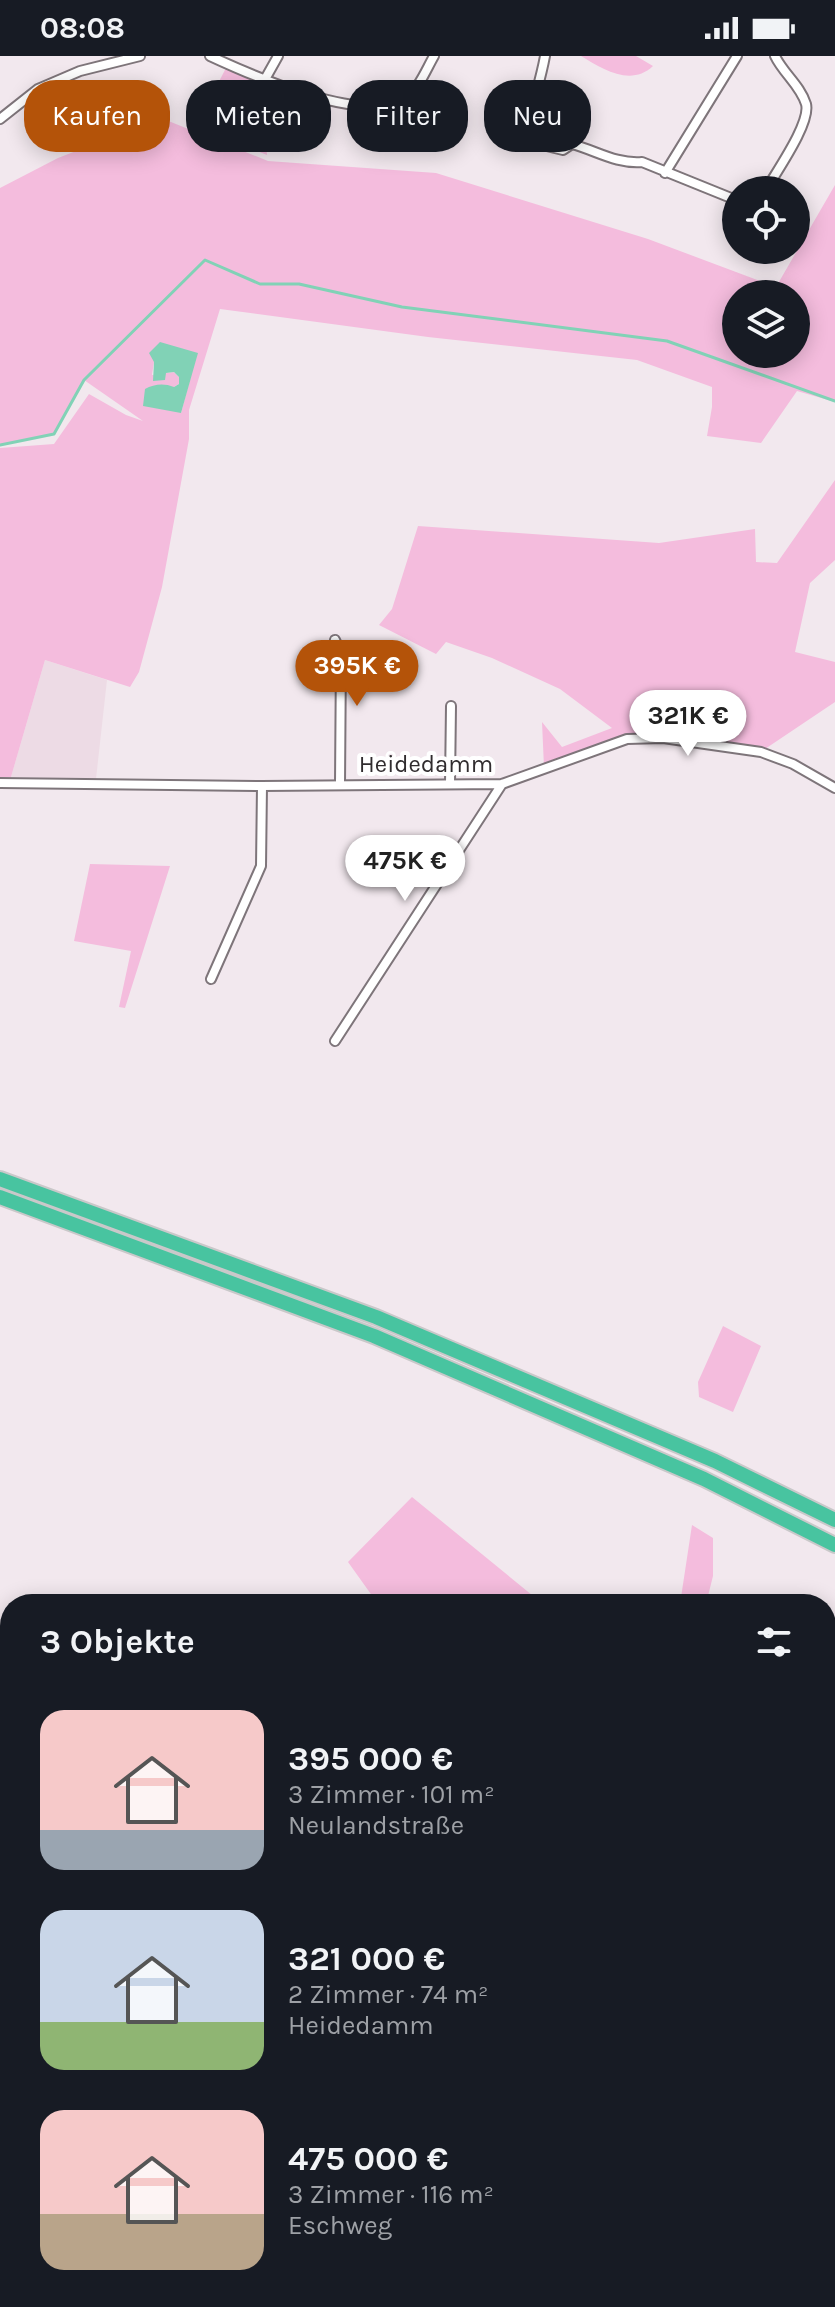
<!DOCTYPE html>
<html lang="de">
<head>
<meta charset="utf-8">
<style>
  :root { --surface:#171b24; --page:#20242c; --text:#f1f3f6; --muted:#9ea1a6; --accent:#b45309 }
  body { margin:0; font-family:Karla,sans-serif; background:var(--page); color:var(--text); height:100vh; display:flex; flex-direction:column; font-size:30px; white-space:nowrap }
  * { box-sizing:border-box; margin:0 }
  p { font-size:26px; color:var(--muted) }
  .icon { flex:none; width:44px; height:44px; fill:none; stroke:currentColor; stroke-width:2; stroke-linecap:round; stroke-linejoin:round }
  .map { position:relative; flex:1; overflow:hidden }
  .drawer { position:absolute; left:0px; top:1538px; width:836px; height:714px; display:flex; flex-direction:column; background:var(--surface); border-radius:32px 32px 0 0; box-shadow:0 4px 20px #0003 }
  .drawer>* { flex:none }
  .top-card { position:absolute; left:24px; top:24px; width:788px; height:72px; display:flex; gap:16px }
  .fabs { position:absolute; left:722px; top:120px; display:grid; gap:16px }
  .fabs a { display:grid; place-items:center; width:88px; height:88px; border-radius:50%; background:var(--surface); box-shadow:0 4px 20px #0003; font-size:40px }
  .price { position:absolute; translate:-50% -68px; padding:0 18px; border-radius:28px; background:#fff; color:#222; font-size:26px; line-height:52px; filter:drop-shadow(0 2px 4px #0008) }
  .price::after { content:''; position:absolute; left:50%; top:48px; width:24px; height:18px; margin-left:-12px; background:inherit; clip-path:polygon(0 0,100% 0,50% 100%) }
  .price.current { background:var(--accent); color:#fff }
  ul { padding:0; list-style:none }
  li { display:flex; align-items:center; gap:24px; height:200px; padding:0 40px }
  li span { display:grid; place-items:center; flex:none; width:224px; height:160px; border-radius:24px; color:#555 }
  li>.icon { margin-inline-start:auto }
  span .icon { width:96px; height:96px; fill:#fffc; stroke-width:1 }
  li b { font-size:34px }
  h2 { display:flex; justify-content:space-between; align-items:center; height:96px; padding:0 40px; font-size:34px }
  .pill { padding:0 28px; border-radius:32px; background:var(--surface); box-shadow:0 4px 20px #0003; font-size:28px; line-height:72px }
  .pill.current { background:var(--accent); color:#fff }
  .status { display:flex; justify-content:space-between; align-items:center; height:56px; padding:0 40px; background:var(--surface); direction:ltr }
  .status svg { height:22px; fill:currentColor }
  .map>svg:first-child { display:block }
  .built { fill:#eddbe5 }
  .green { fill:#f4bcdd; fill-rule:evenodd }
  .water { fill:#81d2b6 }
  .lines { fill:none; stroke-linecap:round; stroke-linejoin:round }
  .stream { stroke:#81d2b6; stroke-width:3 }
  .street-casing { stroke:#7e757a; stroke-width:12 }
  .highway-casing { stroke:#c9c8c9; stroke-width:18 }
  .street { stroke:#fff; stroke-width:8 }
  .highway { stroke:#48c4a0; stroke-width:14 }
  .labels { text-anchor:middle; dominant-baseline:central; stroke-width:8; stroke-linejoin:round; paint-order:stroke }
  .street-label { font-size:24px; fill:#302c2e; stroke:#fff }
</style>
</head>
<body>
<div class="status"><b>08:08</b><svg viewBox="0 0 49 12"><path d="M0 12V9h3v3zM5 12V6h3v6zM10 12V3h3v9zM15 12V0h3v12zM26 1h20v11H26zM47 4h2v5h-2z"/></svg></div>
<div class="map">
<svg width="835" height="2251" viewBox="0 0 835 2251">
  <rect width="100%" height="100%" fill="#f2e8ee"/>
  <path class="built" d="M45,604l62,20 -11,99 -85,-2z"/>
  <path class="green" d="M581,0h55l17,10c-22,21 -51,3 -72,-10z
    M227,10l34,16 6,73 -71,-29z
    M161,62l107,43 168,12 212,66 128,48 59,-102v217l-38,-11 -36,52 -54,-7 5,-29v-20l-75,-27 -209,-23 -208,-28 -31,101v29l-27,148 -23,85 -9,15 -85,-27 -34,117h-11v-329l54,-4 35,-50 37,21 17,6 -59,-41 -30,54 -54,11v-257l58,-30zM736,238h60v60h-60zM197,297l-16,60 -7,-26 5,-3v-7l-5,-5 -22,3 2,-13z
    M835,424v80l-25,23 -15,69 40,10v40l-70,47 -117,-17 -26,3 -78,32 -2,-45 20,25 50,-19 -52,-39 -68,-31 -46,-16 -10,12 -57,-29 13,-16 26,-83 241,17 96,-14 1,33 21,1z
    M90,808l80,2 -45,142 -6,-1 12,-56 -57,-10z
    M723,1270l38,20 -28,66 -34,-15 -1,-15z
    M412,1441l131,107h-165l-30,-42z
    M692,1469l21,13v38l-7,28h-26z
    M0,1889l10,9v344h816v-314l9,-2v325h-835z"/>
  <path class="water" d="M160,286l38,11 -17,60 -38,-7 2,-17c9,-5 19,-6 29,-2l5,-3v-7l-5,-5 -8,1 -1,7 -12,1 1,-19 -5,-9z"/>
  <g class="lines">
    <path class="stream" d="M0,389l54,-11 30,-54 121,-120 55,24h39l103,23 265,34 168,60"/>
    <g class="street-casing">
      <path id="street" d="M210,0c41,19 155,70 197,42 11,-8 20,-30 27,-42
        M545,0c-5,28 -15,54 -19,81l4,5 33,8 9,-6c25,7 44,20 70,18l94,38
        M264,25l14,-25
        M0,63l38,-30 42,-18 60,-15
        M665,117l72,-117
        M766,134c10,-18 45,-67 40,-86 -6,-19 -23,-31 -31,-48
        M335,584l6,13 -1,131
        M0,727l262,3 240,-2 125,-45 36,-1 98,14 32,12 42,24
        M450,728l1,-78
        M211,923l50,-113 1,-80
        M335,985l167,-257
        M826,2130l9,-22
        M776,2251l3,-9"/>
    </g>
    <g class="highway-casing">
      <path id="highway" d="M0,1123l376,138 339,144 120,59
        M0,1141l374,139 330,143 131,66"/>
    </g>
    <use href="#street" class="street"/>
    <use href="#highway" class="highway"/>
  </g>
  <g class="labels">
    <g class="street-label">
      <text x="426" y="708">Heidedamm</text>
    </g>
  </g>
</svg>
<div class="fabs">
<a><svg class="icon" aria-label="locate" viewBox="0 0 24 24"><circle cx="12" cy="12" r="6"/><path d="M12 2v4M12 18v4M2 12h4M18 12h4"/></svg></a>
<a><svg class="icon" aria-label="layers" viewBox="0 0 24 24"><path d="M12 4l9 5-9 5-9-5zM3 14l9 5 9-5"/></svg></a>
</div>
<b class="price current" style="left:357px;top:652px">395K €</b>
<b class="price" style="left:688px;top:702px">321K €</b>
<b class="price" style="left:405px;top:847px">475K €</b>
<div class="top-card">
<a class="pill current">Kaufen</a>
<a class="pill">Mieten</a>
<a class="pill">Filter</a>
<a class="pill">Neu</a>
</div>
<section class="drawer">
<h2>3 Objekte<svg class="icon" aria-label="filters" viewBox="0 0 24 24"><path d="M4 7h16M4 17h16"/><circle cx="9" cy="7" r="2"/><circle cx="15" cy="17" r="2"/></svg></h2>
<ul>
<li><span style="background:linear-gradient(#f6c9c9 75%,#9aa5b1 0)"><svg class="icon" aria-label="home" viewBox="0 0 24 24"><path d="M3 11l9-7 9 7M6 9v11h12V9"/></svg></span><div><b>395 000 €</b><p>3 Zimmer · 101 m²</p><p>Neulandstraße</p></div></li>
<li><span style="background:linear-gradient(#c9d6e8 70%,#8fb573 0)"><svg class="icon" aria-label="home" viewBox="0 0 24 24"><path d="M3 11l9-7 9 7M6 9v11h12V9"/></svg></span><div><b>321 000 €</b><p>2 Zimmer · 74 m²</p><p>Heidedamm</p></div></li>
<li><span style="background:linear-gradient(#f6c9c9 65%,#b9a48a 0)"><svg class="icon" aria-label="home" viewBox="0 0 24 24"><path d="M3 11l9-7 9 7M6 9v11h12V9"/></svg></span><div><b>475 000 €</b><p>3 Zimmer · 116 m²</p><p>Eschweg</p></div></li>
</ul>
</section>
</div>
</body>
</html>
